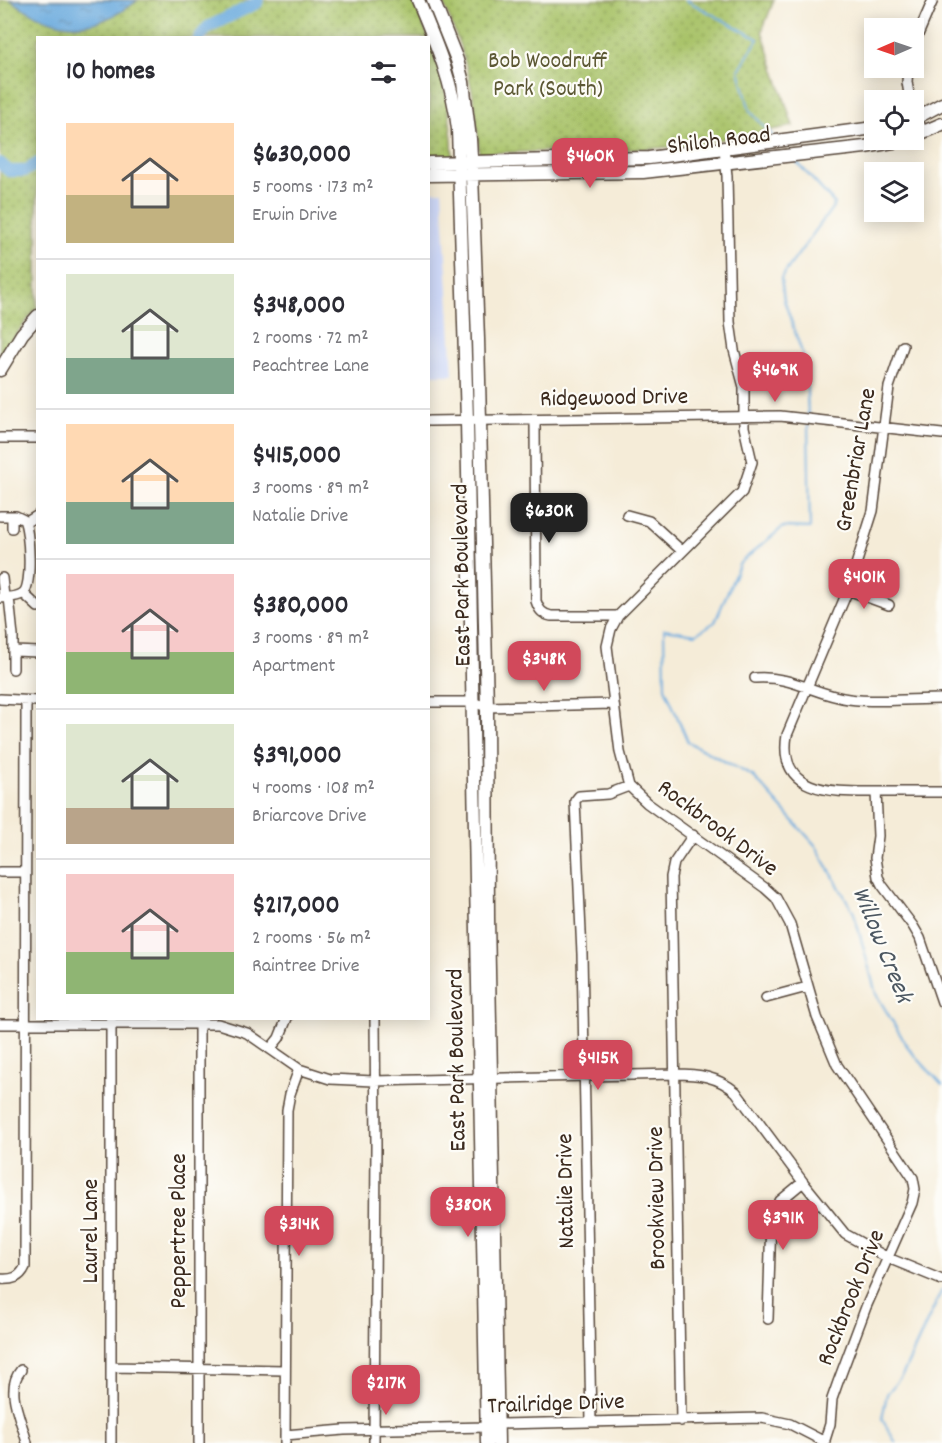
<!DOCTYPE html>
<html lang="en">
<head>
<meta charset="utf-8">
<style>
  :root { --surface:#fff; --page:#f2f2f3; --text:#2b2b33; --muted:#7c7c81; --line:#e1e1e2; --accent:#d1495b }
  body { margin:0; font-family:Dekko,sans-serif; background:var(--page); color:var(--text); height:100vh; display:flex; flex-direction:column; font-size:22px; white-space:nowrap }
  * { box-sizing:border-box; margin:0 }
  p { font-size:20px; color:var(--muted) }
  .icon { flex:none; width:33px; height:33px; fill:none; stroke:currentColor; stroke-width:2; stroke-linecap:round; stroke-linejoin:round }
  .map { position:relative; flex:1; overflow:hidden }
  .side { position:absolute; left:36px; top:36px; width:394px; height:984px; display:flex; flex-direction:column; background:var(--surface); border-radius:0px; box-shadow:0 3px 15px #0003 }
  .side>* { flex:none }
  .needle { width:39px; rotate:268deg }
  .fabs { position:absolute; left:864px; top:18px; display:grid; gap:12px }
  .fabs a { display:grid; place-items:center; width:60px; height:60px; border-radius:0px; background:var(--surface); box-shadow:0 3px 15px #0003; font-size:30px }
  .price { position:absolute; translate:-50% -51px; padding:0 14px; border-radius:12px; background:var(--accent); color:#fff; font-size:20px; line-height:39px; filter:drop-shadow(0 2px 3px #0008) }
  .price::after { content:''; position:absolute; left:50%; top:36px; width:18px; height:14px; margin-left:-9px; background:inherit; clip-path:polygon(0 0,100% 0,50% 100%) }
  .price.current { background:#222; color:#fff }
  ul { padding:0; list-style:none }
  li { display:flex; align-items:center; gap:18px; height:150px; padding:0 30px }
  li+li { border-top:2px solid var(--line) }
  li span { display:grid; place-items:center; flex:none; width:168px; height:120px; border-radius:0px; color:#555 }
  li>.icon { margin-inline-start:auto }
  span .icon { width:72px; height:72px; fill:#fffc; stroke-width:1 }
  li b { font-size:26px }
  h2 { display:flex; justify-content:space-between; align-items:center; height:72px; padding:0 30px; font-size:26px }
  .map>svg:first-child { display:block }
  .built { fill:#d0daf9 }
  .park { fill:url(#park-dots); stroke:#727644; stroke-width:1.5 }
  .water { fill:url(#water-ripples); stroke:#546a7e; stroke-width:1.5 }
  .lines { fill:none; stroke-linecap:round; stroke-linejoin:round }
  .stream { stroke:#6cabde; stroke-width:2 }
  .river { stroke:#6cabde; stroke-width:12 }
  .minor-casing { stroke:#57473a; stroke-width:12 }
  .major-casing { stroke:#57473a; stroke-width:15 }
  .minor { stroke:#fff; stroke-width:9 }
  .major { stroke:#fff; stroke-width:12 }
  .labels { text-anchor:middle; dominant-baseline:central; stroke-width:4.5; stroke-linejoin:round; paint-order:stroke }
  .park-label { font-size:24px; fill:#5c5834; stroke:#fdfcf7 }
  .street-label { font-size:24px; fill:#3b2a1e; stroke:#fdfcf7 }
  .water-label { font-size:26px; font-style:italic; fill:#4c5761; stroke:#fdfcf7 }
</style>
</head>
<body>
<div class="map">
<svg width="942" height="1443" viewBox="0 0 942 1443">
  <defs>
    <pattern id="park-dots" width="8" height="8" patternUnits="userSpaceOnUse" patternTransform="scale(1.5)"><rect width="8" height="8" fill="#a9c369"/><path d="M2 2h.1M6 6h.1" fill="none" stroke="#8b9f56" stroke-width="1.8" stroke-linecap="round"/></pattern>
    <pattern id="water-ripples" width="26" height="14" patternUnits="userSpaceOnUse" patternTransform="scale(1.5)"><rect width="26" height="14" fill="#6cabde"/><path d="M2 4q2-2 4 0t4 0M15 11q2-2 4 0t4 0" fill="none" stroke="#5a8bb3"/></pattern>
  </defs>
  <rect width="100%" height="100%" fill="#fdfcf7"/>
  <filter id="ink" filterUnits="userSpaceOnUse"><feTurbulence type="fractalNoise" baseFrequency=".0167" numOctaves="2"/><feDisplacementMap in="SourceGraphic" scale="12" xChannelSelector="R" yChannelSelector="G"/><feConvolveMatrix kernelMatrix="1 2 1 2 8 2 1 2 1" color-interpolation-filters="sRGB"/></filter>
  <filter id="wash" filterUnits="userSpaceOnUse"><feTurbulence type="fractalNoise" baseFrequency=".008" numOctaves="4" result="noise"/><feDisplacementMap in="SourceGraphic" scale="24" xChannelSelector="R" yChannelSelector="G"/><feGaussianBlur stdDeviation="1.35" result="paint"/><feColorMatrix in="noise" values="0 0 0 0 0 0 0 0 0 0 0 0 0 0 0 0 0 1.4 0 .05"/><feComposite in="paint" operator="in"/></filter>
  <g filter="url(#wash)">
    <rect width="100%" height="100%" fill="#f5ecd8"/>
    <path class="built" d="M429,191h13l11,184h-24z"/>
    <path class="park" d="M0,0h413c25,57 38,96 40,159h-24v-121h-391l-1,270 -37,46z
      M442,0h332l-12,31 31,95 -102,19 -44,4 -168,4c-2,-59 -14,-99 -37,-153z"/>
    <path class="water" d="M10,0h128c-45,35 -81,32 -128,0z"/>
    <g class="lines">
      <path class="stream" d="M686,0l72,39 -19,31 11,41 23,25
        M795,160l40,44 -54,74 3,22 22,64 2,53
        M808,423l2,105 -27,-1 -43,36 -25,59 -19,12 -32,-5 1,59 23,54 66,35 62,69 38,67 22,81 33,55 33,36
        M896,1443l-14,-24 5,-25 16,-20 39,-84"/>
      <path class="river" d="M199,38l9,-11 49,-24 1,-3
        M0,163l9,8h16l13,-8"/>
    </g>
  </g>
  <g filter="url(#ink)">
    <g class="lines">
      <g class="minor-casing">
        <path id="minor" d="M914,44l19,-44
          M908,68l-1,14 3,18
          M914,109l9,24
          M724,148l3,28 3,146 4,28 10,37v40l8,35 -10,30 -124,124 -7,13 -4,17 13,106 9,34 18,17 118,85 11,10 14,26 27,93 20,48 76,113 2,11 -3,14 -46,104 -28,75 -6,17 -2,25 -6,19
          M903,346l-14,41 -16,124 -25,79 -61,145c-10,60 49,57 89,57 22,0 44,0 66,0
          M535,420l1,181c3,9 6,13 15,15h67
          M429,421l351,-5 162,18
          M0,438h38
          M627,515l22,6 33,30
          M0,516h16l8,4c5,10 9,66 -1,73 -6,5 -16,4 -23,5
          M25,523l13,-8
          M12,528v-12
          M2,578l2,19
          M848,590l41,15
          M23,593l15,14
          M9,597l4,39v33
          M14,651l24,1
          M755,678c37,-3 60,17 94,21 28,4 64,0 93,0
          M0,699l38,2
          M429,702h43l15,5 126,-3
          M876,792l2,44 -3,22 3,19 4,8 31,41 7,12 22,64
          M0,872h25
          M766,998l41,-11
          M111,1019v424
          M0,1024h218l29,9 52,36 31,10 44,2 301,-7c23,0 42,2 61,18l67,90 42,52 43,24 54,22
          M270,1049l9,-11 8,-20
          M0,1279c12,1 20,-1 25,-12l1,-566
          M768,1319l3,-101 9,-17 23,-19
          M112,1367l172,3
          M21,1370c-17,20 1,50 6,73
          M681,1421l-10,-544 3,-14 19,-28
          M591,1422l-9,-468 -7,-153 4,-5 29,-2 21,-8
          M285,1435l59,-5 143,-3 11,-3 264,-6 28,6 35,18
          M199,1443v-424
          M285,1443l2,-333 3,-16 9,-25
          M374,1443l2,-297 -1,-128"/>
      </g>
      <g class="major-casing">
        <path id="major" d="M418,0c18,43 35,83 40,129l9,292 20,1022
          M433,0l24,60 6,22 7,57 2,35 6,165 9,368 1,211 10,525
          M914,119l28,-15
          M914,136l28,-12
          M429,163l220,-5 225,-30
          M429,175l214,-3 222,-25 39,-7
          M0,370l22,-36 16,-18"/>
      </g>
      <use href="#minor" class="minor"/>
      <use href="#major" class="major"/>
    </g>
  </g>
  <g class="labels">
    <g class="park-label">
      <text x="548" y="62">Bob Woodruff<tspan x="548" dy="28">Park (South)</tspan></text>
    </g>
    <g class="street-label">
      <text transform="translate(719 142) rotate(-7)">Shiloh Road</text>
      <text transform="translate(614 399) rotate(-1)">Ridgewood Drive</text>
      <text transform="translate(857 460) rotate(-80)">Greenbriar Lane</text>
      <text transform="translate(463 575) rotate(-91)">East Park Boulevard</text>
      <text transform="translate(717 829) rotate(37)">Rockbrook Drive</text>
      <text transform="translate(458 1060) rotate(-91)">East Park Boulevard</text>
      <text transform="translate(567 1191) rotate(-91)">Natalie Drive</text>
      <text transform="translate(658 1198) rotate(-91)">Brookview Drive</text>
      <text transform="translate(92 1231) rotate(-90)">Laurel Lane</text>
      <text transform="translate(180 1231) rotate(-90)">Peppertree Place</text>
      <text transform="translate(852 1298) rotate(-68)">Rockbrook Drive</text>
      <text transform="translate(556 1405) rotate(-2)">Trailridge Drive</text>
    </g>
    <g class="water-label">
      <text transform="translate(881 945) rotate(68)">Willow Creek</text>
    </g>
  </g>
</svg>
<div class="fabs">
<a><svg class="needle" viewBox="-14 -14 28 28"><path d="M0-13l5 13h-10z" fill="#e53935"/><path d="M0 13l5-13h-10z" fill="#7c7c81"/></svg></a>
<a><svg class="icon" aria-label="locate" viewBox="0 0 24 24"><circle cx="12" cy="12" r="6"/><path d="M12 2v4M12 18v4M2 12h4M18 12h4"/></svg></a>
<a><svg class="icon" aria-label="layers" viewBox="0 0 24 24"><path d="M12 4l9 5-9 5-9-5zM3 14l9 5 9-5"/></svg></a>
</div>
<b class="price" style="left:590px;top:189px">$460K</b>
<b class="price" style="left:775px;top:403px">$469K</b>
<b class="price current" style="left:549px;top:544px">$630K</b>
<b class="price" style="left:864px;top:610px">$401K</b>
<b class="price" style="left:544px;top:692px">$348K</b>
<b class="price" style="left:598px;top:1091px">$415K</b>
<b class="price" style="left:468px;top:1238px">$380K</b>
<b class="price" style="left:783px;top:1251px">$391K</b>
<b class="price" style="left:299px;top:1257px">$314K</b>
<b class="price" style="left:386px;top:1416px">$217K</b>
<section class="side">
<h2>10 homes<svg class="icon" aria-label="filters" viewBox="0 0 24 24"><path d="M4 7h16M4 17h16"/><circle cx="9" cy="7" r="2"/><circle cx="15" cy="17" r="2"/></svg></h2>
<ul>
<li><span style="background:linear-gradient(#ffd9b3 60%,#c2b280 0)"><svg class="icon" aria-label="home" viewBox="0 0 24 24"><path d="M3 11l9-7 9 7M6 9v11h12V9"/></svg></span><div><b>$630,000</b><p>5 rooms · 173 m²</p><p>Erwin Drive</p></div></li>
<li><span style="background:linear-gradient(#dfe7d0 70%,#7fa58c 0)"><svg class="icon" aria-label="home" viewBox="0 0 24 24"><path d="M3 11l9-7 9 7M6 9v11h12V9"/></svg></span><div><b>$348,000</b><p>2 rooms · 72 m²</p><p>Peachtree Lane</p></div></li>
<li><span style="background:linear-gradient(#ffd9b3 65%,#7fa58c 0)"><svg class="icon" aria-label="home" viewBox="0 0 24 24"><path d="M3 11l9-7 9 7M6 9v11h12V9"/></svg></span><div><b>$415,000</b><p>3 rooms · 89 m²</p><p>Natalie Drive</p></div></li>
<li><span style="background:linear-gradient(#f6c9c9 65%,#8fb573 0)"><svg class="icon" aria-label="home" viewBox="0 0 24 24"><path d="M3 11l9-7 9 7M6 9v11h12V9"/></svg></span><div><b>$380,000</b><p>3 rooms · 89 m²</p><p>Apartment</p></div></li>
<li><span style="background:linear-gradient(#dfe7d0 70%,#b9a48a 0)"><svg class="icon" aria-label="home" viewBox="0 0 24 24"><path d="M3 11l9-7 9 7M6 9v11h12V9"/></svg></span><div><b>$391,000</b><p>4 rooms · 108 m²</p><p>Briarcove Drive</p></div></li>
<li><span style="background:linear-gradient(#f6c9c9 65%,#8fb573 0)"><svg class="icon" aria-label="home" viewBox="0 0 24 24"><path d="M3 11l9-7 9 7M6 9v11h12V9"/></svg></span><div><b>$217,000</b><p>2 rooms · 56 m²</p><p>Raintree Drive</p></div></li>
</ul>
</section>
</div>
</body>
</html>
